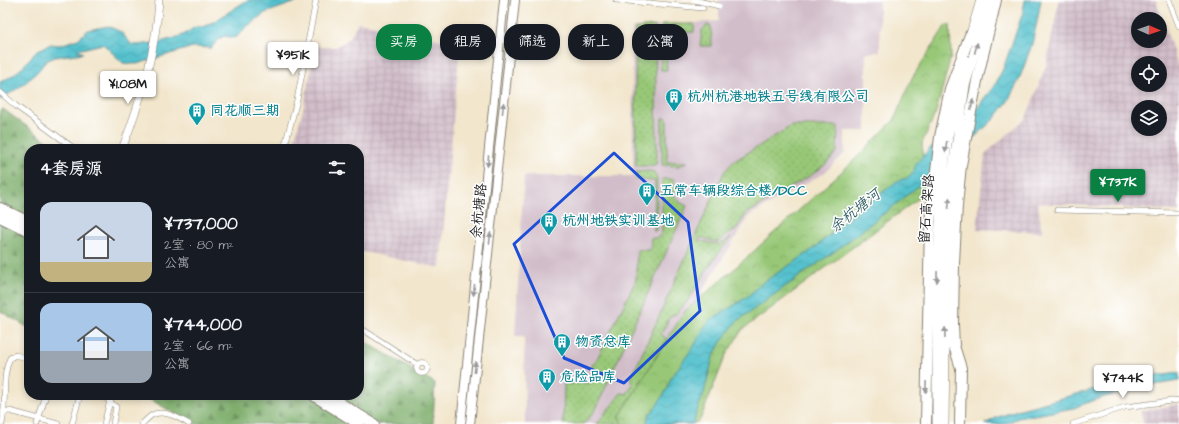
<!DOCTYPE html>
<html lang="zh">
<head>
<meta charset="utf-8">
<style>
  :root { --surface:#171b24; --page:#242831; --text:#f1f3f6; --muted:#9ea1a6; --line:#363941; --accent:#0b8043 }
  body { margin:0; font-family:"Architects Daughter","LXGW WenKai TC",sans-serif; background:var(--page); color:var(--text); height:100vh; display:flex; flex-direction:column; font-size:15px; white-space:nowrap }
  * { box-sizing:border-box; margin:0 }
  p { font-size:13px; color:var(--muted) }
  .icon { flex:none; width:22px; height:22px; fill:none; stroke:currentColor; stroke-width:2; stroke-linecap:round; stroke-linejoin:round }
  .map { position:relative; flex:1; overflow:hidden }
  .details { position:absolute; left:24px; top:144px; width:340px; height:256px; display:flex; flex-direction:column; background:var(--surface); border-radius:16px; box-shadow:0 2px 6px #0003 }
  .details>* { flex:none }
  .guide { position:absolute; left:376px; top:24px; width:380px; height:36px; display:flex; gap:8px }
  .needle { width:26px; rotate:92deg }
  .controls { position:absolute; left:1131px; top:12px; display:grid; gap:8px }
  .controls a { display:grid; place-items:center; width:36px; height:36px; border-radius:50%; background:var(--surface); box-shadow:0 2px 6px #0003; font-size:20px }
  .price { position:absolute; translate:-50% -34px; padding:0 9px; border-radius:4px; background:#fff; color:#222; font-size:13px; line-height:26px; filter:drop-shadow(0 1px 2px #0008) }
  .price::after { content:''; position:absolute; left:50%; top:24px; width:12px; height:9px; margin-left:-6px; background:inherit; clip-path:polygon(0 0,100% 0,50% 100%) }
  .price.selected { background:var(--accent); color:#fff }
  ul { padding:0; list-style:none }
  li { display:flex; align-items:center; gap:12px; height:100px; padding:0 16px }
  li+li { border-top:1px solid var(--line) }
  li span { display:grid; place-items:center; flex:none; width:112px; height:80px; border-radius:12px; color:#555 }
  li>.icon { margin-inline-start:auto }
  span .icon { width:48px; height:48px; fill:#fffc; stroke-width:1 }
  li b { font-size:17px }
  h2 { display:flex; justify-content:space-between; align-items:center; height:48px; padding:0 16px; font-size:17px }
  .chip { padding:0 14px; border-radius:16px; background:var(--surface); box-shadow:0 2px 6px #0003; font-size:14px; line-height:36px }
  .chip.selected { background:var(--accent); color:#fff }
  .map>svg:first-child { display:block }
  .industrial { fill:url(#industrial-grid); fill-rule:evenodd }
  .railway { fill:#d1bdc9 }
  .grass { fill:url(#grass-dots); stroke:#5a724a }
  .forest { fill:url(#forest-firs); stroke:#4b6442 }
  .park { fill:url(#park-crowns); stroke:#5a724a }
  .water { fill:url(#water-waves); stroke:#386e74 }
  .lines { fill:none; stroke-linecap:round; stroke-linejoin:round }
  .minor-casing { stroke:#878174; stroke-width:6 }
  .tertiary-casing { stroke:#878174; stroke-width:8 }
  .primary-casing { stroke:#878174; stroke-width:10 }
  .trunk-casing { stroke:#878174; stroke-width:10 }
  .motorway-casing { stroke:#878174; stroke-width:12 }
  .minor { stroke:#fff; stroke-width:5 }
  .tertiary { stroke:#fff; stroke-width:7 }
  .primary { stroke:#fff; stroke-width:8 }
  .trunk { stroke:#fff; stroke-width:9 }
  .motorway { stroke:#fff; stroke-width:10 }
  .minor-bridge-casing { stroke:#878174; stroke-width:6; stroke-linecap:butt }
  .minor-bridge { stroke:#fff; stroke-width:5 }
  .oneway { fill:#999 }
  .marked { fill:none; stroke:#1d4ed8; stroke-width:3; stroke-linejoin:round }
  .labels { text-anchor:middle; dominant-baseline:central; stroke-width:3; stroke-linejoin:round; paint-order:stroke }
  .culture-label { font-size:14px; font-weight:bold; fill:#0d838f; stroke:#fff; text-anchor:start }
  .street-label { font-size:14px; fill:#1c1c1c; stroke:#fff }
  .water-label { font-size:15px; font-style:italic; fill:#325e63; stroke:#fff }
</style>
</head>
<body>
<div class="map">
<svg width="1179" height="424" viewBox="0 0 1179 424">
  <defs>
    <pattern id="industrial-grid" width="8" height="8" patternUnits="userSpaceOnUse"><rect width="8" height="8" fill="#d1bdc9"/><path d="M0 4h8M4 0v8" fill="none" stroke="#b3a2ac"/></pattern>
    <pattern id="grass-dots" width="8" height="8" patternUnits="userSpaceOnUse"><rect width="8" height="8" fill="#98c877"/><path d="M2 2h.1M6 6h.1" fill="none" stroke="#82ab66" stroke-width="1.8" stroke-linecap="round"/></pattern>
    <pattern id="forest-firs" width="22" height="20" patternUnits="userSpaceOnUse"><rect width="22" height="20" fill="#7aac68"/><path d="M5 1l3.5 6h-7zM16 11l3.5 6h-7z" fill="#638b55"/></pattern>
    <pattern id="park-crowns" width="20" height="18" patternUnits="userSpaceOnUse"><rect width="20" height="18" fill="#98c877"/><path d="M2 6a3 3 0 1 1 6 0M12 15a3 3 0 1 1 6 0" fill="none" stroke="#82ab66"/></pattern>
    <pattern id="water-waves" width="16" height="10" patternUnits="userSpaceOnUse"><rect width="16" height="10" fill="#54c1cd"/><path d="M0 5q4-4 8 0t8 0" fill="none" stroke="#49a5af"/></pattern>
  </defs>
  <rect width="100%" height="100%" fill="#fff"/>
  <filter id="ink" filterUnits="userSpaceOnUse"><feTurbulence type="fractalNoise" baseFrequency=".025" numOctaves="2"/><feDisplacementMap in="SourceGraphic" scale="8" xChannelSelector="R" yChannelSelector="G"/><feConvolveMatrix kernelMatrix="1 2 1 2 8 2 1 2 1" color-interpolation-filters="sRGB"/></filter>
  <filter id="wash" filterUnits="userSpaceOnUse"><feTurbulence type="fractalNoise" baseFrequency=".012" numOctaves="4" result="noise"/><feDisplacementMap in="SourceGraphic" scale="16" xChannelSelector="R" yChannelSelector="G"/><feGaussianBlur stdDeviation="0.9" result="paint"/><feColorMatrix in="noise" values="0 0 0 0 0 0 0 0 0 0 0 0 0 0 0 0 0 1.4 0 .05"/><feComposite in="paint" operator="in"/></filter>
  <g filter="url(#wash)">
    <rect width="100%" height="100%" fill="#f2e6cc"/>
    <path class="industrial" d="M1059,0h97l23,69v142l-141,-8 4,29 -65,-3 8,-75 41,-36 20,-52zM1138,19h22v22h-22zM1138,63h22v22h-22zM1138,107h22v22h-22z
      M358,22l102,22 -20,224 -81,-17v-102h-67l12,-43 12,-59h20l14,-9z
      M1179,404v20h-35l-4,-13z"/>
    <path class="railway" d="M719,0h160l1,52 -14,1v78h-21v22l-21,20 -74,42 -54,86 -11,10 -66,106 3,7h-97l-1,-87h-9l9,-161h109l-1,-148 87,-7z"/>
    <path class="grass" d="M664,24h30v8l-24,1 1,4h14v3h-14l-1,5h-4l1,25h-6v-42l1,-3z
      M707,25l4,1 1,20h-12l2,-16z
      M655,26l2,133 -1,5 -5,2h-15l-1,-138z
      M662,118h5v44h20l-9,4 -16,-1z
      M791,126h47l-1,26 -11,12 -13,10 -67,40 -11,17 -6,2 -9,8 -4,1 -12,-4h-5l-1,3c17,0 17,9 33,-4l-17,22 -27,43 -11,12 -6,3 -9,17 6,5 -48,78 3,7h-25l24,-31 6,1 6,-11 -3,-2 94,-209 9,-10z
      M649,171l5,1 3,6v50l-2,3 -1,1 1,-51 -19,-1v-8z
      M662,179h12v17l5,4v2l8,4 -92,205 -11,13h-21l1,-40 23,-1 3,1 2,-4v-15l3,-2 41,-83 1,-30h13l1,-12h5l5,-3 1,-4z"/>
    <path class="forest" d="M3,109l55,40h-29v179l-29,-17v-200z
      M359,338l76,45 -2,41h-241l-49,-29h216z"/>
    <path class="park" d="M946,25h4l1,31 -15,56 -14,31 5,49 -185,138 -16,25 -26,65 -7,4h-71l-3,-7 66,-106 49,-42 115,-104 45,-45 18,-42z"/>
    <path class="water" d="M249,0h53l-37,13 -20,15 -8,9 -3,1 -10,-2 -6,4 -7,8 -18,-1 -56,17 -14,-1 -20,-19 -26,6 6,3 -28,4 -9,4 -8,10 -14,13 -24,16v-18l10,-5 12,-9 14,-17 15,-7 9,1 18,-6 10,-9 20,-4 13,6 11,13c13,0 42,-5 53,-11 5,-3 10,-9 17,-7 17,-6 30,-19 47,-27z
      M1025,0h16l-4,22 -5,22 -13,36 -11,21 -12,16 -40,38 -66,54 -55,42 -99,71 -15,20 -8,15 -9,36 -8,20 -2,9 -2,2h-46l4,-12 2,1 15,-24 4,-11 23,-32 12,-21 6,-6 35,-22 15,-14 34,-22 20,-14 29,-26 52,-40 10,-3 7,-7 2,-7 15,-17 8,1 12,-5 8,-7 26,-39 10,-12 8,-16 19,-54z
      M1179,373v8l-37,6 -48,13 -20,8 -56,10 -13,6h-20l11,-6 21,-8 71,-19 34,-11z"/>
  </g>
  <g filter="url(#ink)">
    <g class="lines">
      <g class="minor-casing">
        <path id="minor" d="M616,0l87,8 -1,-8
          M1169,0l10,26
          M0,92l16,14 59,43
          M284,149l13,-49 19,-100
          M1057,210l122,3
          M359,327l59,38
          M416.5 368a5.5 5.5 0 1 1 11 0a5.5 5.5 0 1 1-11 0Z
          M97,395l10,4 9,8 -3,17
          M3,412l7,-1 48,13
          M2,424c5,-22 -1,-46 8,-66l6,-3 13,4
          M37,424l9,-29
          M72,424l8,-29
          M104,424l6,-23
          M142,424c3,-3 7,-7 10,-9 12,-6 27,3 37,9
          M1073,424l52,-17 54,-7"/>
      </g>
      <g class="tertiary-casing">
        <path id="tertiary" d="M122,149c19,-48 34,-97 37,-149"/>
      </g>
      <g class="primary-casing">
        <path id="primary" d="M461,424l43,-424
          M470,424l45,-424"/>
      </g>
      <g class="trunk-casing">
        <path id="trunk" d="M969,41l12,-41
          M937,424v-147l5,-94 6,-47 17,-76
          M944,424l2,-158 2,-44 3,-40 14,-96 24,-86"/>
      </g>
      <g class="motorway-casing">
        <path id="motorway" d="M0,208l29,14
          M0,217l29,14
          M313,395l46,29
          M327,395l47,29
          M926,424l4,-202 10,-85 10,-48 20,-54
          M960,424l1,-56 -7,-22 -1,-21 1,-62 3,-58 4,-40 8,-43 9,-46 18,-76"/>
      </g>
      <use href="#minor" class="minor"/>
      <use href="#tertiary" class="tertiary"/>
      <use href="#primary" class="primary"/>
      <use href="#trunk" class="trunk"/>
      <use href="#motorway" class="motorway"/>
      <g class="minor-bridge-casing">
        <path id="minor-bridge" d="M694,0l25,6"/>
      </g>
      <use href="#minor-bridge" class="minor-bridge"/>
    </g>
    <defs><path id="oneway-solid" d="M-6-.8H1V-3.2L6.5 0L1 3.2V.8H-6Z"/></defs>
    <g class="oneway">
      <use href="#oneway-solid" transform="translate(976 48) rotate(-75)"/>
      <use href="#oneway-solid" transform="translate(972 105) rotate(-79)"/>
      <use href="#oneway-solid" transform="translate(503 108) rotate(-84)"/>
      <use href="#oneway-solid" transform="translate(946 147) rotate(97)"/>
      <use href="#oneway-solid" transform="translate(488 161) rotate(96)"/>
      <use href="#oneway-solid" transform="translate(949 203) rotate(-85)"/>
      <use href="#oneway-solid" transform="translate(490 238) rotate(-84)"/>
      <use href="#oneway-solid" transform="translate(937 277) rotate(91)"/>
      <use href="#oneway-solid" transform="translate(474 290) rotate(96)"/>
      <use href="#oneway-solid" transform="translate(945 333) rotate(-89)"/>
      <use href="#oneway-solid" transform="translate(475 367) rotate(-84)"/>
      <use href="#oneway-solid" transform="translate(926 387) rotate(91)"/>
    </g>
  </g>
  <path class="marked" d="M614,153l74,69 12,89 -76,72 -60,-25 -50,-114z"/>
  <defs>
    <g id="building-pin" transform="scale(0.9)"><path d="M0 17L-7.5 6A9.5 9.5 0 1 1 7.5 6Z" fill="#0f9aa8" stroke="#fff"/><path d="M-4-6H4V6H1V3H-1V6H-4ZM-2.5-4.3h1.7v1.8h-1.7ZM.8-4.3h1.7v1.8H.8ZM-2.5-1h1.7V.8h-1.7ZM.8-1h1.7V.8H.8Z" fill="#fff"/></g>
  </defs>
  <g fill-rule="evenodd">
    <use href="#building-pin" x="674" y="97"/>
    <use href="#building-pin" x="197" y="111"/>
    <use href="#building-pin" x="647" y="191"/>
    <use href="#building-pin" x="549" y="221"/>
    <use href="#building-pin" x="562" y="342"/>
    <use href="#building-pin" x="547" y="377"/>
  </g>
  <g class="labels">
    <g class="culture-label">
      <text x="687" y="97">杭州杭港地铁五号线有限公司</text>
      <text x="210" y="111">同花顺三期</text>
      <text x="660" y="191">五常车辆段综合楼/DCC</text>
      <text x="562" y="221">杭州地铁实训基地</text>
      <text x="575" y="342">物资总库</text>
      <text x="560" y="377">危险品库</text>
    </g>
    <g class="street-label">
      <text transform="translate(927 209) rotate(-86)">留石高架路</text>
      <text transform="translate(479 211) rotate(-84)">余杭塘路</text>
    </g>
    <g class="water-label">
      <text transform="translate(855 211) rotate(-38)">余杭塘河</text>
    </g>
  </g>
</svg>
<div class="controls">
<a><svg class="needle" viewBox="-14 -14 28 28"><path d="M0-13l5 13h-10z" fill="#e53935"/><path d="M0 13l5-13h-10z" fill="#9ea1a6"/></svg></a>
<a><svg class="icon" aria-label="locate" viewBox="0 0 24 24"><circle cx="12" cy="12" r="6"/><path d="M12 2v4M12 18v4M2 12h4M18 12h4"/></svg></a>
<a><svg class="icon" aria-label="layers" viewBox="0 0 24 24"><path d="M12 4l9 5-9 5-9-5zM3 14l9 5 9-5"/></svg></a>
</div>
<b class="price" style="left:293px;top:76px">¥951K</b>
<b class="price" style="left:128px;top:105px">¥1.08M</b>
<b class="price selected" style="left:1118px;top:203px">¥737K</b>
<b class="price" style="left:1123px;top:399px">¥744K</b>
<div class="guide">
<a class="chip selected">买房</a>
<a class="chip">租房</a>
<a class="chip">筛选</a>
<a class="chip">新上</a>
<a class="chip">公寓</a>
</div>
<section class="details">
<h2>4套房源<svg class="icon" aria-label="filters" viewBox="0 0 24 24"><path d="M4 7h16M4 17h16"/><circle cx="9" cy="7" r="2"/><circle cx="15" cy="17" r="2"/></svg></h2>
<ul>
<li><span style="background:linear-gradient(#c9d6e8 75%,#c2b280 0)"><svg class="icon" aria-label="home" viewBox="0 0 24 24"><path d="M3 11l9-7 9 7M6 9v11h12V9"/></svg></span><div><b>¥737,000</b><p>2室 · 80 m²</p><p>公寓</p></div></li>
<li><span style="background:linear-gradient(#a9c7e8 60%,#9aa5b1 0)"><svg class="icon" aria-label="home" viewBox="0 0 24 24"><path d="M3 11l9-7 9 7M6 9v11h12V9"/></svg></span><div><b>¥744,000</b><p>2室 · 66 m²</p><p>公寓</p></div></li>
</ul>
</section>
</div>
</body>
</html>
